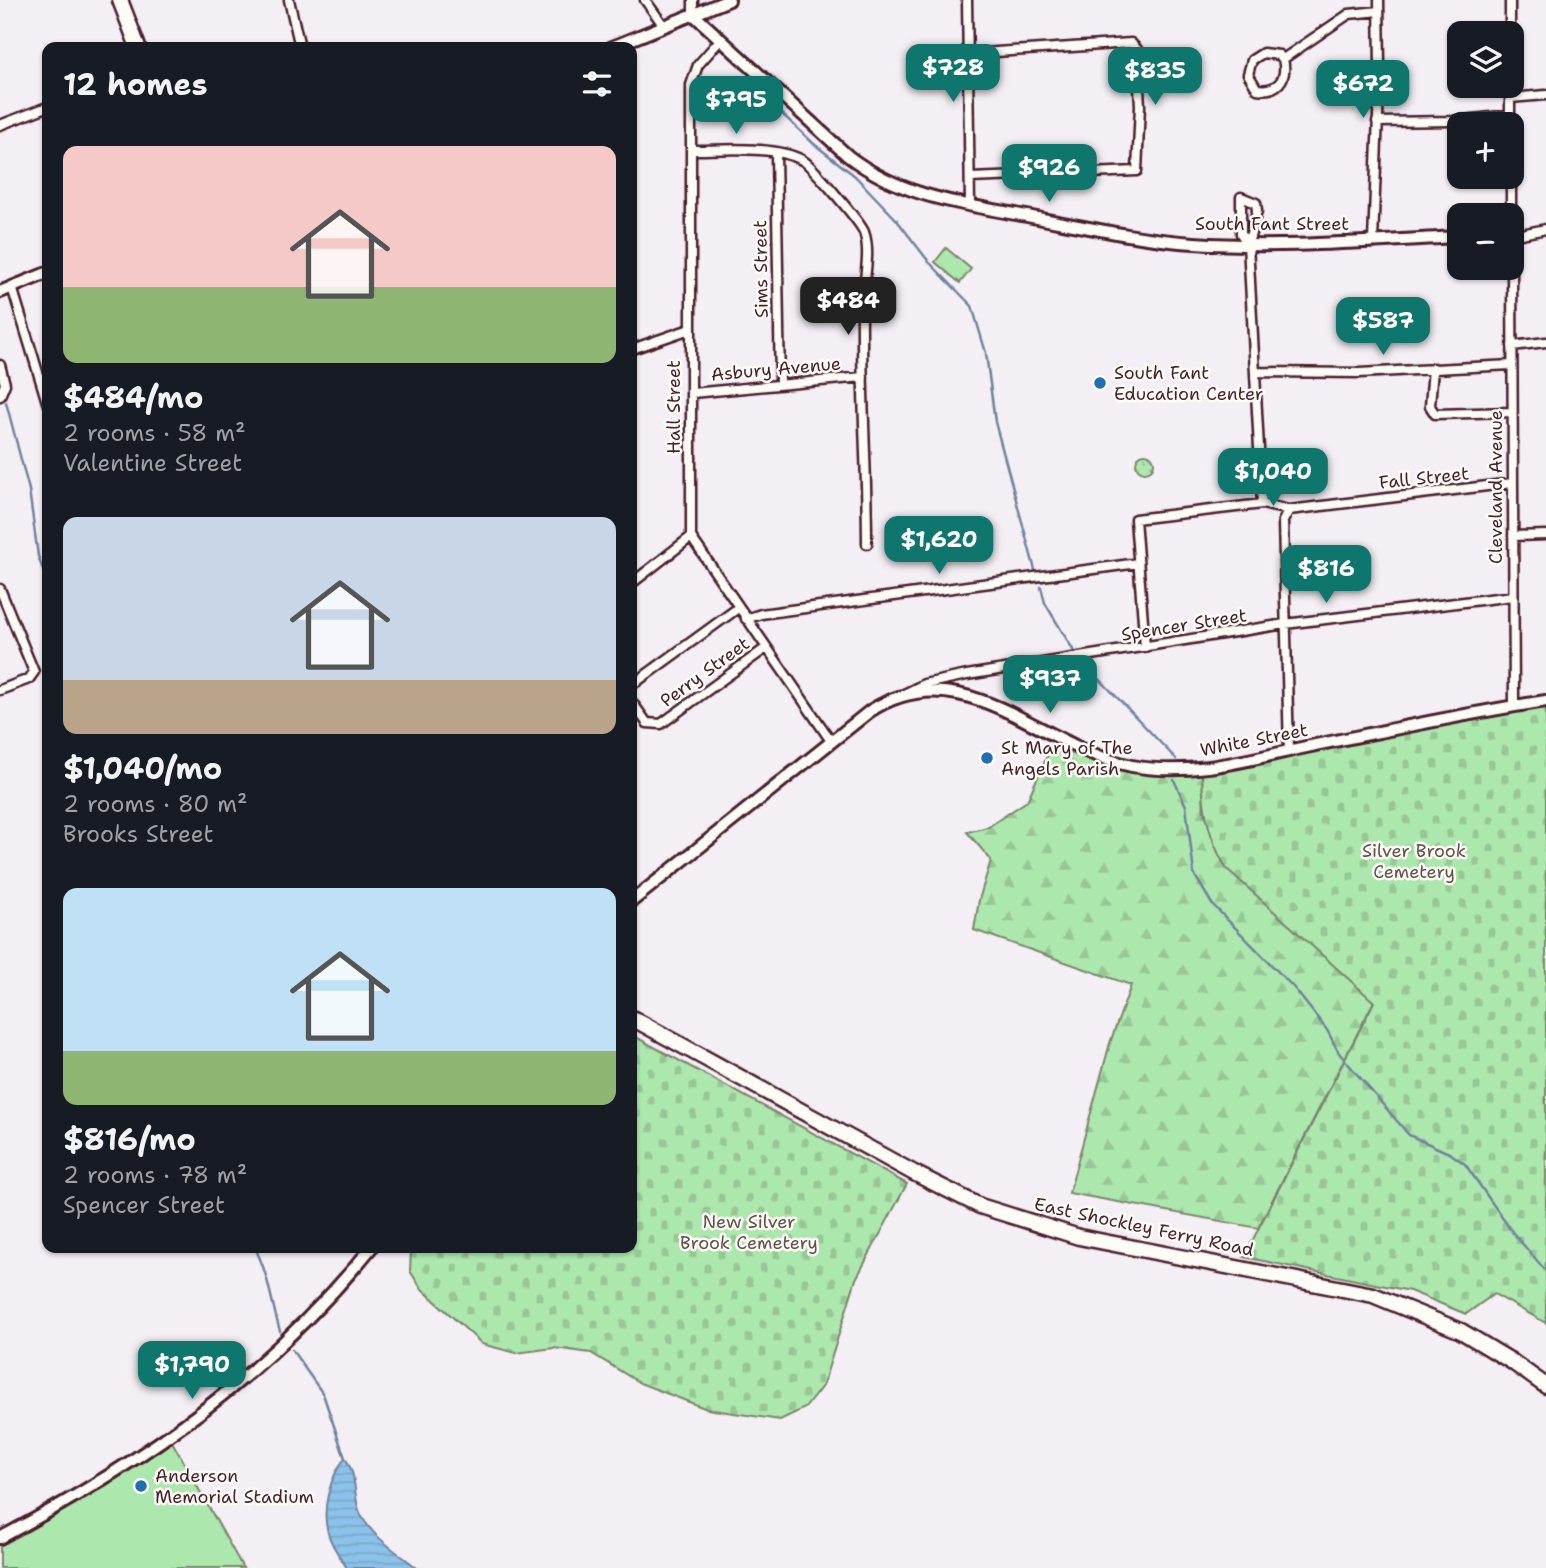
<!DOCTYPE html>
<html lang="en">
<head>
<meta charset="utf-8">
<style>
  :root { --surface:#171b24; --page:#242831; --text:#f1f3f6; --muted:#9ea1a6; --accent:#0f766e }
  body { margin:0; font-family:"Shantell Sans",sans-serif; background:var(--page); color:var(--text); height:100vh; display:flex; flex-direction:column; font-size:26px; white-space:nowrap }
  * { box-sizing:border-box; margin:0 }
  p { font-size:23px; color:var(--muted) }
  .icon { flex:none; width:38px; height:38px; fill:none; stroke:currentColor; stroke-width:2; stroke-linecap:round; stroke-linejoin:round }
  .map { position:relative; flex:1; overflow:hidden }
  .drawer { position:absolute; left:42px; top:42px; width:595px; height:1211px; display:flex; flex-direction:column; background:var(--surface); border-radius:14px; box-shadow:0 2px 5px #0004 }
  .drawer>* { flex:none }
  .fabs { position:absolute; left:1447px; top:21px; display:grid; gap:14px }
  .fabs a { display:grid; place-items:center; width:77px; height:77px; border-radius:14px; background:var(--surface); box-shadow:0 2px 5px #0004; font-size:35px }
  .price { position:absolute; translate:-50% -60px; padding:0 16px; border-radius:14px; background:var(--accent); color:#fff; font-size:23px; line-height:46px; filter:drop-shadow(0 2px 4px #0008) }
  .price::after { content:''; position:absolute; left:50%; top:42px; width:21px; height:16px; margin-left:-10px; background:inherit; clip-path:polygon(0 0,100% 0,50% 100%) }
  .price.current { background:#222; color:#fff }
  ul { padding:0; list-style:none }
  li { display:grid; align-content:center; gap:14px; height:371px; padding:0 21px }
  li span { display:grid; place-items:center; height:217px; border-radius:14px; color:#555 }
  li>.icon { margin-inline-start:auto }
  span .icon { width:126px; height:126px; fill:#fffc; stroke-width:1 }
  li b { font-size:30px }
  h2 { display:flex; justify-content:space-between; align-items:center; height:84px; padding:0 21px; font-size:30px }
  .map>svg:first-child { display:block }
  .grass { fill:#ace8ad; stroke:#7b846c; stroke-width:2 }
  .forest { fill:url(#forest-firs); stroke:#7b846c; stroke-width:2 }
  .cemetery { fill:url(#cemetery-stones); stroke:#7b846c; stroke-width:2 }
  .park { fill:url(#park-dots); stroke:#7b846c; stroke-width:2 }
  .water { fill:url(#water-rules); stroke:#71819d; stroke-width:2 }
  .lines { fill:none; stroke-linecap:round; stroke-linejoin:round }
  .stream { stroke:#71819d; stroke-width:2.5 }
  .street-casing { stroke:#4a1f2b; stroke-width:13 }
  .secondary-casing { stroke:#4a1f2b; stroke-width:16 }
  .highway-casing { stroke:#4a1f2b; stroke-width:19 }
  .street { stroke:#fdfcf7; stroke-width:8 }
  .secondary { stroke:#fdfcf7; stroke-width:10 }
  .highway { stroke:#fdfcf7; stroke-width:14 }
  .poi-dot { fill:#1f6fb2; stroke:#fdfcf7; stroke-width:2.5 }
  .labels { text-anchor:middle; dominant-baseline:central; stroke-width:5; stroke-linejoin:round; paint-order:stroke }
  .street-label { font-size:18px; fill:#4a1f2b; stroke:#fdfcf7 }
  .poi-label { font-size:18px; fill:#4a1f2b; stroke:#fdfcf7; text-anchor:start }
  .park-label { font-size:18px; fill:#62514c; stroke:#fdfcf7 }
</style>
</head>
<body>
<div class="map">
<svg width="1546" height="1568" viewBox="0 0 1546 1568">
  <defs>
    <pattern id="forest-firs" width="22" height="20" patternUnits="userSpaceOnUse" patternTransform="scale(1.75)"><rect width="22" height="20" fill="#ace8ad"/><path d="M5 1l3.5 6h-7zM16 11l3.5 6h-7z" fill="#96c795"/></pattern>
    <pattern id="cemetery-stones" width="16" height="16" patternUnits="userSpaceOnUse" patternTransform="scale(1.75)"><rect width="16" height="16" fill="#ace8ad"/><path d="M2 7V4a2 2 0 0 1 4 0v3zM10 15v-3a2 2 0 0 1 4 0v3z" fill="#96c795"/></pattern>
    <pattern id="park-dots" width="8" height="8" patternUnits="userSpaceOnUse" patternTransform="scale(1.75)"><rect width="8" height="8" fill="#ace8ad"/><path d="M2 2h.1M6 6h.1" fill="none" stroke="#96c795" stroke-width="1.8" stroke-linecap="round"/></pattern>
    <pattern id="water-rules" width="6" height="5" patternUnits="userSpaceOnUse" patternTransform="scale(1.75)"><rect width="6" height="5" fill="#8bc2e9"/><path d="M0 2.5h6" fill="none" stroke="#79a6c8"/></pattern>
  </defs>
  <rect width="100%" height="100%" fill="#f3eff5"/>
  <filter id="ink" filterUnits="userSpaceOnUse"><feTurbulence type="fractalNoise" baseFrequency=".0143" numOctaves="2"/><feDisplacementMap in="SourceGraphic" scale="14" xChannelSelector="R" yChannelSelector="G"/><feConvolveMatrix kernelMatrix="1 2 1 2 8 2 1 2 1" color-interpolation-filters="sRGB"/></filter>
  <g filter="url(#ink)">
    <path class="grass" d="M946,248l25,21 -11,14 -25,-21z
      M170,1438l73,130h-243v-34z"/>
    <path class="forest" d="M1052,745c49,23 96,32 150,29l2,40 170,187 -116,227 -189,-35 41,-150 21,-58 -157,-55 5,-30 12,-40 -24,-28 21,-5 39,-26z"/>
    <path class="cemetery" d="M1546,706v617l-52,-29 -28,20 -56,-23 -166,-34 130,-255 -148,-134c-18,-31 -23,-59 -24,-94l216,-48z
      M632,1035l275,149 -51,95 -33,106 -18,23 -25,12 -73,-11 -67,-26 -49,-30 -37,-5 -38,5 -34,-9 -61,-56 -11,-17 1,-23h221z"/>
    <path class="park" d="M1136 463a9 9 0 1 1 18 0a9 9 0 1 1-18 0Z"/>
    <path class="water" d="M345,1458c12,16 8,34 14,52 9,25 39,42 58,58h-70c-7,-11 -16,-23 -19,-35 -7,-24 2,-56 17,-75z"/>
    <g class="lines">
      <path class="stream" d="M703,84l52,11 22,14 37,35 41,32 41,43 33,43 43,44 14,47 9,69 40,148
        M6,402l23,88 9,66 9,25
        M1041,587l4,16 30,50
        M1088,667l88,92
        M1174,780l12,26 8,68 18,30 82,84 33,42 12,23 70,82 42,19 14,10 48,69 33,38
        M255,1248c14,27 16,54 25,83
        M292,1350l31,44 22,64"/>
      <g class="street-casing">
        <path id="street" d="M289,0l11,47
          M645,0l19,26
          M967,0l3,205
          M1510,0v33
          M693,14v-14
          M720,40l-22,25 -7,20v452l140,204
          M966,54l165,-11 6,6 3,57 -3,65 -167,7
          M1283,59l-4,-4 -16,-2 -11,7 -4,14 9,15c20,3 31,-9 26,-30l66,-45 30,-3
          M1510,86v38
          M1510,98l36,-3
          M1377,122l76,-1 57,-6
          M0,125l47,-18
          M692,150c31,0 83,-5 110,10 9,4 58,62 62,72 8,22 -2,55 -2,79 -1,78 5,156 5,233
          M776,154l4,230
          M1511,177v38
          M1512,236l34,-7
          M1373,241l7,-175 -1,-66
          M1248,244l-7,-10v-37l15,6 1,8 -9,33 14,260
          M1512,268l2,438
          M12,287l35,115
          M1512,346l34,-4
          M632,349l58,-20
          M0,365l5,19 -5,12
          M1433,368l-3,38 5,8 77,-2
          M1255,372l104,1 152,-8
          M692,393l171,-16
          M1513,536l33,-1
          M632,583l59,-46
          M0,589l34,83 -5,7 -29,11
          M746,619l15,-5 377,-51
          M1145,647l-10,-128 127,-15 27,6
          M632,685l106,-77
          M906,693l18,-9 43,-9 318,-51 228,-28
          M632,702l15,21 14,1 105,-76
          M1289,751l-6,-230 6,-11 223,-27"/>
      </g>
      <g class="secondary-casing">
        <path id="secondary" d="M693,14l155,142c51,39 107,47 168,58 55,10 124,26 178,29 88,6 178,-2 266,-6
          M612,47l117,-47
          M0,292l47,-19
          M632,901l238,-190c94,-61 172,38 262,55 63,11 118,-7 179,-20 78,-16 156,-33 235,-45
          M0,1538c147,-78 265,-161 371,-290"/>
      </g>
      <g class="highway-casing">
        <path id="highway" d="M120,0l18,47
          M632,1018l282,155 66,33 99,31 294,58 88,36 50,30 35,25"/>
      </g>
      <use href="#street" class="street"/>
      <use href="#secondary" class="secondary"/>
      <use href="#highway" class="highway"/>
    </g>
  </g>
  <g class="poi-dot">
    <circle cx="1100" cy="383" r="7"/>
    <circle cx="987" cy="758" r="7"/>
    <circle cx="141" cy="1486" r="7"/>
  </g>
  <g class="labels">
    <g class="street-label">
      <text x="1272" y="224">South Fant Street</text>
      <text transform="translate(761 269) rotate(-91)">Sims Street</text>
      <text transform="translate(776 369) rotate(-5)">Asbury Avenue</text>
      <text transform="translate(674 407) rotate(-90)">Hall Street</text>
      <text transform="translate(1424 478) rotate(-6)">Fall Street</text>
      <text transform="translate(1496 487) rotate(-90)">Cleveland Avenue</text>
      <text transform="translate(1184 625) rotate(-9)">Spencer Street</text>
      <text transform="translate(705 672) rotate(-36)">Perry Street</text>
      <text transform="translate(1254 740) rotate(-11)">White Street</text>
      <text transform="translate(1144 1227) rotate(12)">East Shockley Ferry Road</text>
    </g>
    <g class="poi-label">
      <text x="1114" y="373">South Fant<tspan x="1114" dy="21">Education Center</tspan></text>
      <text x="1001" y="748">St Mary of The<tspan x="1001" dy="21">Angels Parish</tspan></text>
      <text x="155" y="1476">Anderson<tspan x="155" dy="21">Memorial Stadium</tspan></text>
    </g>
    <g class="park-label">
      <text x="1414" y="851">Silver Brook<tspan x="1414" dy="21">Cemetery</tspan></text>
      <text x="749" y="1222">New Silver<tspan x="749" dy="21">Brook Cemetery</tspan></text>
    </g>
  </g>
</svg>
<div class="fabs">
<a><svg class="icon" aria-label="layers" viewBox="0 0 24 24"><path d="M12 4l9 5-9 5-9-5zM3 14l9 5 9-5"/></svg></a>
<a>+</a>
<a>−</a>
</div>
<b class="price" style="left:953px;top:104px">$728</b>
<b class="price" style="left:1155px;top:107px">$835</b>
<b class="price" style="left:1363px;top:120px">$672</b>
<b class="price" style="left:736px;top:136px">$795</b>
<b class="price" style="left:1049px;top:204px">$926</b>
<b class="price current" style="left:848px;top:337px">$484</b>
<b class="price" style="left:1383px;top:357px">$587</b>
<b class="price" style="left:1273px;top:508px">$1,040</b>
<b class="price" style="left:939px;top:576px">$1,620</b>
<b class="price" style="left:1326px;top:605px">$816</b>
<b class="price" style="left:1050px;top:715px">$937</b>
<b class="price" style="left:192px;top:1401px">$1,790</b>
<section class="drawer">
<h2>12 homes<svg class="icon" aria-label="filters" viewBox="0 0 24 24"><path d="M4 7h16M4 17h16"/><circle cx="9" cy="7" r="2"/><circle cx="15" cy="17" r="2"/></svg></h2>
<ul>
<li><span style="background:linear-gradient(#f6c9c9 65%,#8fb573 0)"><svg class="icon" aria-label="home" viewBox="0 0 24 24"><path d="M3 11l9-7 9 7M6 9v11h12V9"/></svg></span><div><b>$484/mo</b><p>2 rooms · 58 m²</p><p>Valentine Street</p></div></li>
<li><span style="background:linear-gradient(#c9d6e8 75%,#b9a48a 0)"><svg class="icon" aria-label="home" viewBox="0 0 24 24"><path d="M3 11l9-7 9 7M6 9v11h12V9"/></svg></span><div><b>$1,040/mo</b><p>2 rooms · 80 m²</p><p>Brooks Street</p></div></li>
<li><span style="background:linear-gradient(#bfe0f5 75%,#8fb573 0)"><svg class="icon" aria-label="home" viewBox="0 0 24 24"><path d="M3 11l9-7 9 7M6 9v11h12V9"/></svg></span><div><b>$816/mo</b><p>2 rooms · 78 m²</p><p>Spencer Street</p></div></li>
</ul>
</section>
</div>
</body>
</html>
